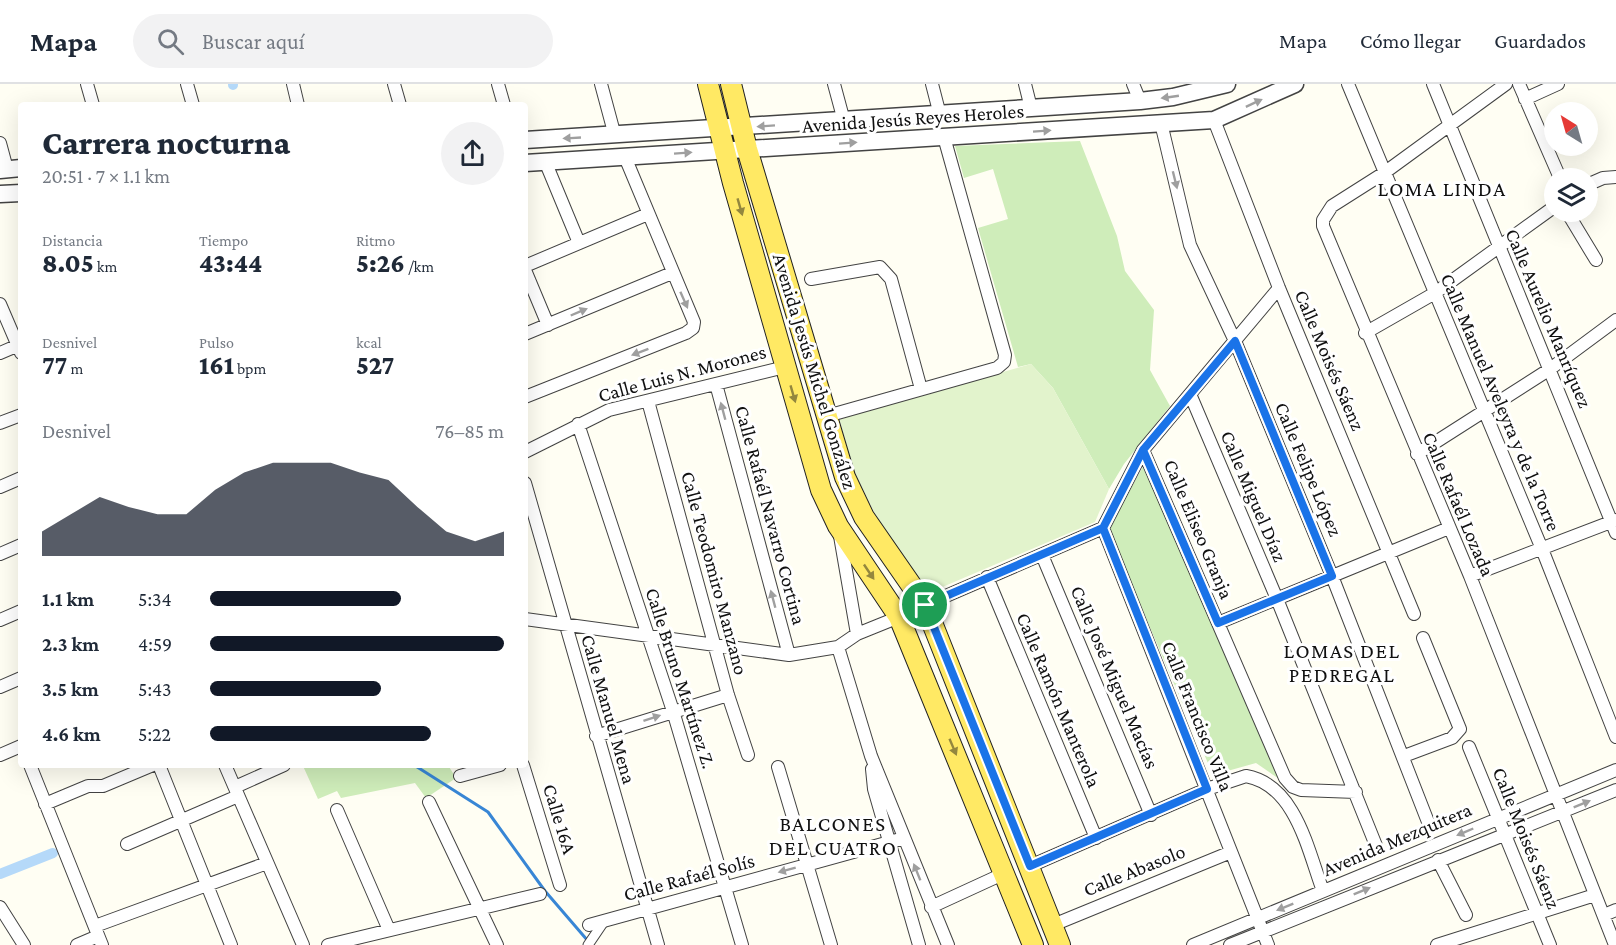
<!DOCTYPE html>
<html lang="es">
<meta charset="utf-8">
<style>
:root{--surface:#fff;--page:#f2f2f3;--text:#1f2937;--muted:#747a83;--line:#e0e1e3;--accent:#111827}
body{margin:0;font-family:"Crimson Pro",serif;background:var(--page);color:var(--text);height:100vh;display:flex;flex-direction:column;font-size:22px;white-space:nowrap}
*{box-sizing:border-box;margin:0}
p{font-size:20px;color:var(--muted)}
.icon{flex:none;width:33px;height:33px;fill:none;stroke:currentColor;stroke-width:2;stroke-linecap:round;stroke-linejoin:round}
.map{position:relative;flex:1;overflow:hidden}
.details{position:absolute;left:18px;top:18px;width:510px;height:666px;display:flex;flex-direction:column;background:var(--surface);border-radius:6px;box-shadow:0 6px 24px #0002}
.details>*{flex:none}
.needle{width:39px;rotate:323deg}
.fabs{position:absolute;left:1544px;top:18px;display:grid;gap:12px}
.fabs a{display:grid;place-items:center;width:54px;height:54px;border-radius:50%;background:var(--surface);box-shadow:0 6px 24px #0002;font-size:30px}
.pin{position:absolute;display:grid;place-items:center;width:51px;height:51px;color:#fff;margin:-26px;border:3px solid #fff;border-radius:50%;box-shadow:0 2px 6px #0007}
.round{display:grid;place-items:center;flex:none;width:63px;height:63px;border-radius:32px;background:var(--page)}
.head{display:flex;align-items:center;justify-content:space-between;height:102px;padding:0 24px}
h1{font-size:33px;font-weight:800;line-height:45px}
.metrics{display:grid;grid-template-columns:repeat(3,1fr);gap:9px;height:102px;padding:6px 24px}
.metrics div{display:grid;align-content:center}
.metrics b{font-size:26px;font-weight:800}
.metrics small{font-size:16px;font-weight:400}
.metrics p{font-size:16px}
.chart{height:168px;padding:12px 24px}
.chart p{display:flex;justify-content:space-between}
.chart svg{width:100%;height:108px;margin-top:6px;fill:var(--accent);opacity:.7}
ul{padding:0 24px;list-style:none;font-size:20px}
li{display:grid;grid-template-columns:96px 72px 1fr;align-items:center;height:45px}
li i{height:15px;border-radius:8px;background:var(--accent)}
header{display:flex;align-items:center;gap:36px;box-sizing:border-box;height:84px;padding:0 30px;background:var(--surface);border-bottom:2px solid var(--line)}
header strong{font-size:28px}
nav{display:flex;gap:33px;margin-inline-start:auto;font-size:21px}
.search{width:420px;height:54px;background:var(--page);display:flex;align-items:center;gap:15px;box-sizing:border-box;padding:0 21px;border-radius:33px;color:var(--muted);font-size:22px}
.map>svg:first-child{display:block}
.green{fill:#cfedba}
.pitch{fill:#e2f3cc}
.lines{fill:none;stroke-linecap:round;stroke-linejoin:round}
.stream{stroke:#3886d5;stroke-width:3}
.canal{stroke:#b5d9f9;stroke-width:10}
.pedestrian-casing{stroke:#434343;stroke-width:11}
.minor-casing{stroke:#434343;stroke-width:14}
.tertiary-casing{stroke:#434343;stroke-width:19}
.primary-casing{stroke:#212121;stroke-width:22}
.pedestrian{stroke:#fff;stroke-width:9}
.minor{stroke:#fff;stroke-width:12}
.tertiary{stroke:#fff;stroke-width:16}
.primary{stroke:#ffe964;stroke-width:20}
.oneway{fill:#9f9f9f}
.oneway2{fill:#93873e}
.route-casing{stroke:#fff;stroke-width:12}
.route{stroke:#1a73e8;stroke-width:8}
.labels{text-anchor:middle;stroke-width:6;stroke-linejoin:round;paint-order:stroke}
.street-label{font-size:20px;fill:#101010;stroke:#fff}
.neighbourhood-label{font-size:21px;letter-spacing:1.5px;fill:#101010;stroke:#fff}
</style>
<header>
<strong>Mapa</strong>
<div class="search"><svg class="icon" aria-label="search" viewBox="0 0 24 24"><circle cx="10" cy="10" r="6"/><path d="M15 15l6 6"/></svg>Buscar aquí</div>
<nav><a>Mapa</a><a>Cómo llegar</a><a>Guardados</a></nav>
</header>
<div class="map">
<svg width="1616" height="861" viewBox="0 0 1616 861">
<rect width="100%" height="100%" fill="#fffef3"/>
<path class="green" d="M1080,57L1117,152L1125,187L1154,226L1150,286L1170,322L1124,380L1109,405L1053,304L1031,280L1018,283L978,144L1008,135L993,85L964,94L955,62Z
M1145,379L1285,699L1256,679L1213,691L1108,445Z
M448,681L456,694L426,714L415,699L341,714L337,707L318,715L303,682Z"/>
<path class="pitch" d="M1031,280L1053,304L1109,405L1095,438L926,510L874,428L854,387L839,334Z"/>
<g class="lines">
<path class="stream" d="M414,681L488,728L545,807L588,857"/>
<path class="canal" d="M233,0V1
M0,790L53,769"/>
<g class="pedestrian-casing">
<path id="pedestrian" d="M588,861L605,836"/>
</g>
<g class="minor-casing">
<path id="minor" d="M87,0L93,21
M187,0L193,21
M293,0L298,21
M394,0L400,21
M498,0L504,21
M601,0L615,52
M834,0L844,37
M932,0L940,31
M1025,0L1031,24
M1133,0L1140,17
M1348,0L1542,465L1616,653
M1433,0L1616,449
M1506,0L1384,89L1332,122L1323,136V142L1470,492L1615,861
M1519,0L1560,94
M1525,15L1558,0
M1214,36L1279,204L1414,530
M1161,39L1190,161L1235,257L1332,492L1430,743
M0,59L7,85
M545,77L579,159
M1587,101L1603,94L1616,93
M1567,128L1596,176
M525,182L648,130
M525,186L548,241
M811,195L880,183L891,195L921,305
M0,220L21,269
M1365,249L1435,209L1554,123
M525,250L672,189
M0,269L21,260
M716,300L789,571
M1190,310L1277,515L1377,764
M525,313L686,249L693,244L694,238L625,73
M648,317L728,611L748,671
M827,332L997,284L1004,278L1005,271L944,53
M0,339L21,331
M578,340L673,627L742,861
M1143,366L1285,694L1293,703L1301,706L1356,708
M525,368L609,326L785,283
M1417,370L1550,285L1616,236
M525,399L658,861
M0,403L21,394
M1103,444L1268,861
M840,452L857,550
M0,470L21,461
M1042,471L1151,731
M1470,492L1616,436
M987,493L1096,754
M925,521L1103,444L1143,366L1279,204
M525,535L789,571L838,563L857,550L899,533
M0,536L21,527
M1218,539L1449,444
M838,563L871,672L948,861
M0,603L21,594
M596,652L728,611
M1469,663L1550,861
M0,671L21,662
M1404,672L1452,654L1460,645L1423,554
M30,681L102,861
M159,681L231,861
M225,681L303,861
M523,681L560,801
M778,683L831,861
M872,685L874,705L919,861
M460,692L500,681
M235,703L284,681
M429,718L497,861
M45,720L88,702H103L153,681
M337,726L389,846
M127,760L238,712
M1438,776L1466,831
M1030,782L1207,705L1246,692C1296,701 1308,767 1323,807
M0,823L24,861
M931,823L1005,789
M1604,831L1616,826
M589,841L904,754
M1053,841L1231,768
M95,842L267,779
M77,861L98,852
M328,861L540,810
M1193,861L1616,686
M1230,861L1616,706
M1437,861L1595,811"/>
</g>
<g class="tertiary-casing">
<path id="tertiary" d="M525,56L1140,17L1173,13L1227,0
M525,79L1214,36L1295,0
M0,86L21,84
M0,110L21,109"/>
</g>
<g class="primary-casing">
<path id="primary" d="M708,0L733,99L821,406L838,442L899,533L1033,861
M731,0L747,65L845,393L864,433L925,521L1060,861"/>
</g>
<use href="#pedestrian" class="pedestrian"/>
<use href="#minor" class="minor"/>
<use href="#tertiary" class="tertiary"/>
<use href="#primary" class="primary"/>
</g>
<defs><path id="oneway-solid" d="M-6-.8H1V-3.2L6.5 0L1 3.2V.8H-6Z" transform="scale(1.5)"/></defs>
<g class="oneway">
<use href="#oneway-solid" transform="translate(1170 13) rotate(172)"/>
<use href="#oneway-solid" transform="translate(1254 19) rotate(-25)"/>
<use href="#oneway-solid" transform="translate(766 42) rotate(176)"/>
<use href="#oneway-solid" transform="translate(1042 47) rotate(-4)"/>
<use href="#oneway-solid" transform="translate(572 54) rotate(177)"/>
<use href="#oneway-solid" transform="translate(848 59) rotate(-4)"/>
<use href="#oneway-solid" transform="translate(683 69) rotate(-4)"/>
<use href="#oneway-solid" transform="translate(1175 96) rotate(76)"/>
<use href="#oneway-solid" transform="translate(684 216) rotate(66)"/>
<use href="#oneway-solid" transform="translate(579 228) rotate(-23)"/>
<use href="#oneway-solid" transform="translate(640 268) rotate(159)"/>
<use href="#oneway-solid" transform="translate(723 327) rotate(-105)"/>
<use href="#oneway-solid" transform="translate(773 515) rotate(-105)"/>
<use href="#oneway-solid" transform="translate(652 634) rotate(-18)"/>
<use href="#oneway-solid" transform="translate(1582 720) rotate(-22)"/>
<use href="#oneway-solid" transform="translate(1465 748) rotate(157)"/>
<use href="#oneway-solid" transform="translate(787 786) rotate(165)"/>
<use href="#oneway-solid" transform="translate(917 788) rotate(-112)"/>
<use href="#oneway-solid" transform="translate(1362 807) rotate(-22)"/>
<use href="#oneway-solid" transform="translate(1285 823) rotate(158)"/>
</g>
<g class="oneway2">
<use href="#oneway-solid" transform="translate(740 123) rotate(74)"/>
<use href="#oneway-solid" transform="translate(793 310) rotate(74)"/>
<use href="#oneway-solid" transform="translate(869 488) rotate(56)"/>
<use href="#oneway-solid" transform="translate(953 663) rotate(67)"/>
</g>
<g class="lines">
<g class="route-casing">
<path id="route" d="M925,521L1030,782L1207,705L1103,444L1143,366L1218,539L1332,492L1235,257L1143,366L1103,444L925,521"/>
</g>
<use href="#route" class="route"/>
</g>
<g class="labels">
<g class="street-label">
<text transform="translate(913 34) rotate(-4)" y="7">Avenida Jesús Reyes Heroles</text>
<text transform="translate(1549 234) rotate(67)" y="7">Calle Aurelio Manríquez</text>
<text transform="translate(1330 276) rotate(67)" y="7">Calle Moisés Sáenz</text>
<text transform="translate(815 287) rotate(73)" y="7">Avenida Jesús Michel González</text>
<text transform="translate(682 289) rotate(-15)" y="7">Calle Luis N. Morones</text>
<text transform="translate(1501 318) rotate(67)" y="7">Calle Manuel Aveleyra y de la Torre</text>
<text transform="translate(1309 385) rotate(67)" y="7">Calle Felipe López</text>
<text transform="translate(1254 412) rotate(67)" y="7">Calle Miguel Díaz</text>
<text transform="translate(1459 420) rotate(67)" y="7">Calle Rafaél Lozada</text>
<text transform="translate(771 431) rotate(75)" y="7">Calle Rafaél Navarro Cortina</text>
<text transform="translate(1199 445) rotate(67)" y="7">Calle Eliseo Granja</text>
<text transform="translate(715 489) rotate(75)" y="7">Calle Teodomiro Manzano</text>
<text transform="translate(1115 593) rotate(67)" y="7">Calle José Miguel Macías</text>
<text transform="translate(681 594) rotate(72)" y="7">Calle Bruno Martínez Z.</text>
<text transform="translate(1059 616) rotate(67)" y="7">Calle Ramón Manterola</text>
<text transform="translate(609 625) rotate(74)" y="7">Calle Manuel Mena</text>
<text transform="translate(1198 632) rotate(68)" y="7">Calle Francisco Villa</text>
<text transform="translate(560 735) rotate(73)" y="7">Calle 16A</text>
<text transform="translate(1527 754) rotate(68)" y="7">Calle Moisés Sáenz</text>
<text transform="translate(1397 755) rotate(-23)" y="7">Avenida Mezquitera</text>
<text transform="translate(1134 786) rotate(-22)" y="7">Calle Abasolo</text>
<text transform="translate(689 793) rotate(-15)" y="7">Calle Rafaél Solís</text>
</g>
<g class="neighbourhood-label">
<text x="1442" y="112">LOMA LINDA</text>
<text x="1342" y="574">LOMAS DEL<tspan x="1342" dy="24">PEDREGAL</tspan></text>
<text x="833" y="747">BALCONES<tspan x="833" dy="24">DEL CUATRO</tspan></text>
</g>
</g>
</svg>
<div class="fabs">
<a><svg class="needle" viewBox="-14 -14 28 28"><path d="M0-13l5 13h-10z" fill="#e53935"/><path d="M0 13l5-13h-10z" fill="#747a83"/></svg></a>
<a><svg class="icon" aria-label="layers" viewBox="0 0 24 24"><path d="M12 4l9 5-9 5-9-5zM3 14l9 5 9-5"/></svg></a>
</div>
<div class="pin" style="left:925px;top:521px;background:#1e9e55"><svg class="icon" aria-label="arrive" viewBox="0 0 24 24"><path d="M6 21V4h12l-3 4 3 4H6"/></svg></div>
<section class="details">
<div class="head"><div><h1>Carrera nocturna</h1><p>20:51 · 7 × 1.1 km</p></div><a class="round"><svg class="icon" aria-label="share" viewBox="0 0 24 24"><path d="M12 15V3M7 8l5-5 5 5M5 13v7h14v-7"/></svg></a></div>
<div class="metrics">
<div><p>Distancia</p><b>8.05<small> km</small></b></div>
<div><p>Tiempo</p><b>43:44</b></div>
<div><p>Ritmo</p><b>5:26<small> /km</small></b></div>
</div>
<div class="metrics">
<div><p>Desnivel</p><b>77<small> m</small></b></div>
<div><p>Pulso</p><b>161<small> bpm</small></b></div>
<div><p>kcal</p><b>527</b></div>
</div>
<div class="chart"><p><span>Desnivel</span>76–85 m</p>
<svg viewBox="0 0 160 44" preserveAspectRatio="none"><path d="M0 44V34L10 27L20 20L30 24L40 27L50 27L60 17L70 10L80 6L90 6L100 6L110 10L120 13L130 24L140 34L150 38L160 34V44z"/></svg>
</div>
<ul>
<li><b>1.1 km</b>5:34<i style="width:65%"></i></li>
<li><b>2.3 km</b>4:59<i style="width:100%"></i></li>
<li><b>3.5 km</b>5:43<i style="width:58%"></i></li>
<li><b>4.6 km</b>5:22<i style="width:75%"></i></li>
</ul>
</section>
</div>
